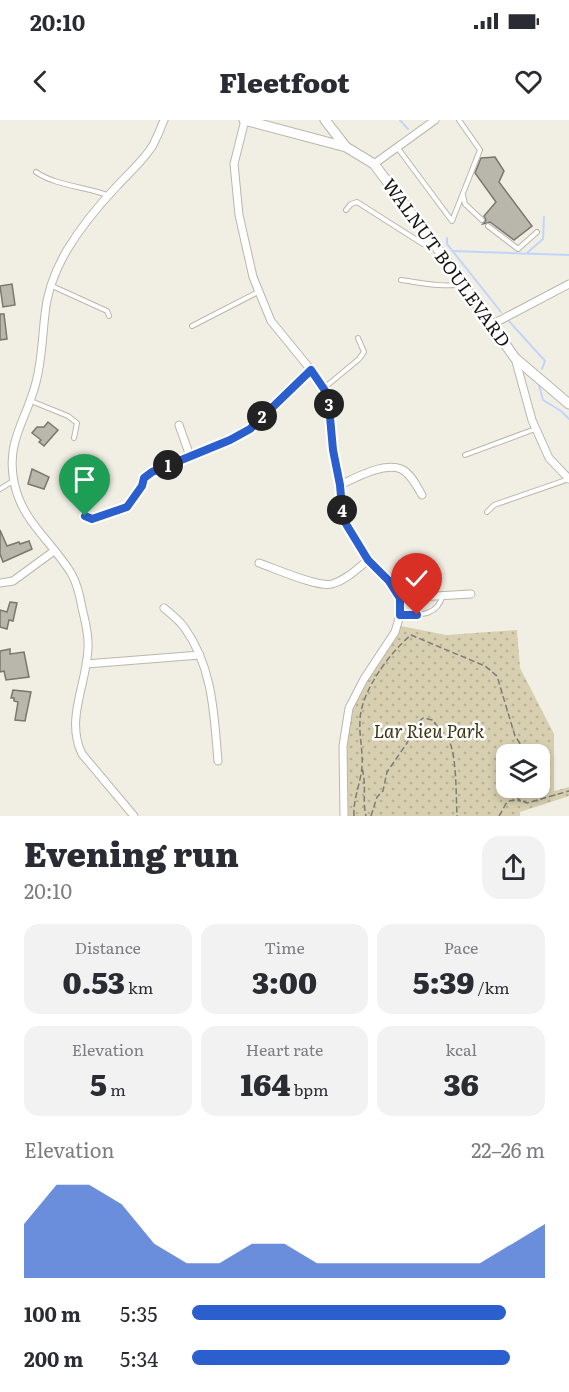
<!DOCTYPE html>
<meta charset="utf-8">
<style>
:root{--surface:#fff;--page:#f2f2f3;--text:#2b2b33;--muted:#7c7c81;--accent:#2c5fce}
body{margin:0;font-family:Literata,serif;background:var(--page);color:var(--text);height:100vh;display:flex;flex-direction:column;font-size:22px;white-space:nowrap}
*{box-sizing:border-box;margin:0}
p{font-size:20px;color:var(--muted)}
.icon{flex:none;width:33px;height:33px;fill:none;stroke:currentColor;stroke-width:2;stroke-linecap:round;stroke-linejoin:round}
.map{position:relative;height:696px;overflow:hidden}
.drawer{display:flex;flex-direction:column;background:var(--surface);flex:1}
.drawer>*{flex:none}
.tools{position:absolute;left:496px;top:624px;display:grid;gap:12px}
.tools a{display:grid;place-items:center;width:54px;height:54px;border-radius:12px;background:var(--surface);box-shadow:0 3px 9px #0003;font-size:30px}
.pin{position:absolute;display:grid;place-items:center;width:51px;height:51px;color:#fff;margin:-62px -26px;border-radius:50% 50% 50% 0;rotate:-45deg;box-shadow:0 0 6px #0007}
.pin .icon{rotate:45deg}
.km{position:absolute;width:30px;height:30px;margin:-15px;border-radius:50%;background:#222;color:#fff;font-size:16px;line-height:30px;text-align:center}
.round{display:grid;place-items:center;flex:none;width:63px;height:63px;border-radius:18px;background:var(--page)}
.headline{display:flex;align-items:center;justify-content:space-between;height:102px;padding:0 24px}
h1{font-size:33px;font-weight:800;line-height:45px}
.stats{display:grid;grid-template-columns:repeat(3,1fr);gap:9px;height:102px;padding:6px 24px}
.stats div{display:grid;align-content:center;border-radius:15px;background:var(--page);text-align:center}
.stats b{font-size:30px;font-weight:800}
.stats small{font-size:16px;font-weight:400}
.stats p{font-size:16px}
.chart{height:168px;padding:12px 24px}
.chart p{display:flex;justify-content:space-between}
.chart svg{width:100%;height:108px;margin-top:6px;fill:var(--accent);opacity:.7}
ul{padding:0 24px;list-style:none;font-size:20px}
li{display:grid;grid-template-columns:96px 72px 1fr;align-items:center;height:45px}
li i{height:15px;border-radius:8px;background:var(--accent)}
.status{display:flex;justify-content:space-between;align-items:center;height:42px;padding:0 30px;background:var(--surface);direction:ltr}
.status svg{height:16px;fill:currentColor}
header{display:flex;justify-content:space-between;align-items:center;height:78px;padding:0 24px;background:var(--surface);font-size:27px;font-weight:800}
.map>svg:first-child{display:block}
.park{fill:url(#park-dots);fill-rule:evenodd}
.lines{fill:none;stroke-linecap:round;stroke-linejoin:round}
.stream{stroke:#c1d5fb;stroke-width:2}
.building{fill:#b9b6ac;stroke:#7a776e;stroke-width:1.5}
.service-casing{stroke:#bab7ac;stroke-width:6}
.minor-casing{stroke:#bab7ac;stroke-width:9}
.tertiary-casing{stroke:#bab7ac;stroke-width:11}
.path{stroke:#7e7c75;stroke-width:1.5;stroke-dasharray:6 3;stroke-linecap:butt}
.service{stroke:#fff;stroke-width:4}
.minor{stroke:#fff;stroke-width:7}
.tertiary{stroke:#fff;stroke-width:9}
.route-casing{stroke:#fff;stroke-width:12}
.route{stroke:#2c5fce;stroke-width:8}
.labels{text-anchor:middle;stroke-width:5;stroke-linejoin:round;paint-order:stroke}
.street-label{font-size:18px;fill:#151411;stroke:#fff}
.park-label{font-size:18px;font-style:italic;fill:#3c3311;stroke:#fff}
</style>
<div class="status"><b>20:10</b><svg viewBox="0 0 49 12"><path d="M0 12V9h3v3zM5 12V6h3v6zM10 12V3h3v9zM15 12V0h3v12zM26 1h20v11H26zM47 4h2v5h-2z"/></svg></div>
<header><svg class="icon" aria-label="back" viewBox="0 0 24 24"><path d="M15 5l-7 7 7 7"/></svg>Fleetfoot<svg class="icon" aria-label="heart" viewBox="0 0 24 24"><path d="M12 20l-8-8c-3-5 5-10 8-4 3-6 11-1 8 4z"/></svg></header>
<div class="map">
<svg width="569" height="696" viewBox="0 0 569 696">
<defs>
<pattern id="park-dots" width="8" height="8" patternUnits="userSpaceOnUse" patternTransform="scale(1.5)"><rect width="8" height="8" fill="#d7cfb0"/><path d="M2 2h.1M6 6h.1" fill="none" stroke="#b8b196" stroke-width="1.8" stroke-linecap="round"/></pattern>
</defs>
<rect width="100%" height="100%" fill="#f1eee4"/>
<path class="park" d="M396,505L446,515L517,510L520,548L554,614V671L569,667V676L520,692V696H344L343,626L349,588ZM507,634H540V668H507Z"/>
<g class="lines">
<path class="stream" d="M400,0L408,9
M447,118V124L501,192
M452,131L569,135
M528,132L543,119L544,97
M507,199L545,241L542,249
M539,265L543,280L561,291L569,299"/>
</g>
<path class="building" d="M495,37L504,51L499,62L532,106L514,120L490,102L483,104L486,100L484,96L496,82L475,53L481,38Z
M12,164L15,185L3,187L0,166Z
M0,194H4L7,219L0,220Z
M48,302L58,310L44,326L39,322L41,320L32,313L37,307H44Z
M32,349L49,357L44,369L28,364Z
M0,410L7,426L19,422L20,424L29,421L32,429L3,442L0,434Z
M10,482L17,483L13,501L9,500L7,509L0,507V490L7,492Z
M10,529V534L24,532L29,557L6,560L4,551L0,552V531Z
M13,570L31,572L25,601L15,600L18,582L14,581V578H11Z"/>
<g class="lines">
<g class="service-casing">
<path id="service" d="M397,27L452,101L480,30L459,0
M36,52C54,65 86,67 107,75
M463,75L465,84L482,100
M346,90L351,84L357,82L423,124L432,121
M488,106L518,129L537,112
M401,160C417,162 448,169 462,163
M52,166L107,191L109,196
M192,206L258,172
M324,268L359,239L364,232L358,218
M31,281L68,296L77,303L74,318
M465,335L535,309
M0,369L13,361
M83,389L85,396L92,399L127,387L142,366
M487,392L494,385L569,359
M400,495C419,495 437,497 443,475"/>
</g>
<g class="minor-casing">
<path id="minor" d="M245,0L234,44L239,95L253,157L271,201L311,250L328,275L333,330L340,365L343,399L368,440L389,461L400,478V495L395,512L364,559L349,588L343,626L344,696
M374,44L435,0
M493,204L569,164
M515,238L532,300L549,338L569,359
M179,305L190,336
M340,365C355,358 384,342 401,349C411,353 417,367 422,375
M142,366L144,358L152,352L230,320L250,309L311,250
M259,443C274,448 318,468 332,464C346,460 357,449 368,440
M0,463L13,461L54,431
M400,478L471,474
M164,488C171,494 179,500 184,507C213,547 214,594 218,641
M86,544L200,535
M134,696L82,634C65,599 87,564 88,528C89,514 85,501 82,488C80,476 77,463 71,453C51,420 22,402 14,362C6,322 25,302 35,266C42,242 42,219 45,194C47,172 56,149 67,130C81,107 99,85 117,66C129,53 144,40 153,25C157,17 161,8 164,0"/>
</g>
<g class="tertiary-casing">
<path id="tertiary" d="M244,0L346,27
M325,0L346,27L374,44L446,140L515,238L569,284"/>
</g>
<path class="path" d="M362,649C367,664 362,681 366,696
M517,668L515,670L518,679L527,683L569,671
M354,696C353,678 361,663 362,646C363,631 359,616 360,600C361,572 389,533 411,515L485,546L497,556L515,616L527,634
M371,696L377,677L383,671L387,652L407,623L416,604L423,598L433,600C437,608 444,612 448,619C457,632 456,679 457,696
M499,696L507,682L513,680L521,681"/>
<use href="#service" class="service"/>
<use href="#minor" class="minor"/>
<use href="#tertiary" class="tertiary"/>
</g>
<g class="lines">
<g class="route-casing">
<path id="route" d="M85,396L92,399L127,387L142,366L144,358L152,352L230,320L250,309L311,250L328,275L333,330L340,365L343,399L368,440L389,461L400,478V495H417"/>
</g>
<use href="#route" class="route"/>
</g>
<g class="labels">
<g class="street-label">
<text transform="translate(446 143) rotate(54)" y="6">WALNUT BOULEVARD</text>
</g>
<g class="park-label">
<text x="429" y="618">Lar Rieu Park</text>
</g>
</g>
</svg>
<div class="tools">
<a><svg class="icon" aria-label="layers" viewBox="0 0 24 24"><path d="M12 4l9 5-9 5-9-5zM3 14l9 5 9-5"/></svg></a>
</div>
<div class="pin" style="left:85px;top:396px;background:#1e9e55"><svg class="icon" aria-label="arrive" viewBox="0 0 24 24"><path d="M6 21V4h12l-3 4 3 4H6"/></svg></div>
<div class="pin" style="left:417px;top:495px;background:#d93025"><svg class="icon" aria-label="check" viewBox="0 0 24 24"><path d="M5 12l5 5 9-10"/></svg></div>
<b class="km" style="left:168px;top:345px">1</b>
<b class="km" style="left:262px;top:296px">2</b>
<b class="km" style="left:329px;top:284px">3</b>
<b class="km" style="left:342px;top:390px">4</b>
</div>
<section class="drawer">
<div class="headline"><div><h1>Evening run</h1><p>20:10</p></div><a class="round"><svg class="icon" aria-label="share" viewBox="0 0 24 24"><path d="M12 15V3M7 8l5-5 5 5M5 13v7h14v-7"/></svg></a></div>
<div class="stats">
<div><p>Distance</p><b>0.53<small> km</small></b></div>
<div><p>Time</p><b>3:00</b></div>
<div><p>Pace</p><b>5:39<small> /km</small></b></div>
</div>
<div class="stats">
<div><p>Elevation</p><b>5<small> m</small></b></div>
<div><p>Heart rate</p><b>164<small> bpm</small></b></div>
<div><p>kcal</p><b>36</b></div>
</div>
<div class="chart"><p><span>Elevation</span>22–26 m</p>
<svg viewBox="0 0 160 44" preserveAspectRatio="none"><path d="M0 44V22L10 6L20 6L30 14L40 30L50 38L60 38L70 30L80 30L90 38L100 38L110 38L120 38L130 38L140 38L150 30L160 22V44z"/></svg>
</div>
<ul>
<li><b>100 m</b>5:35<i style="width:89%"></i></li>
<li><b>200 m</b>5:34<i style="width:90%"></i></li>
</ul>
</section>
